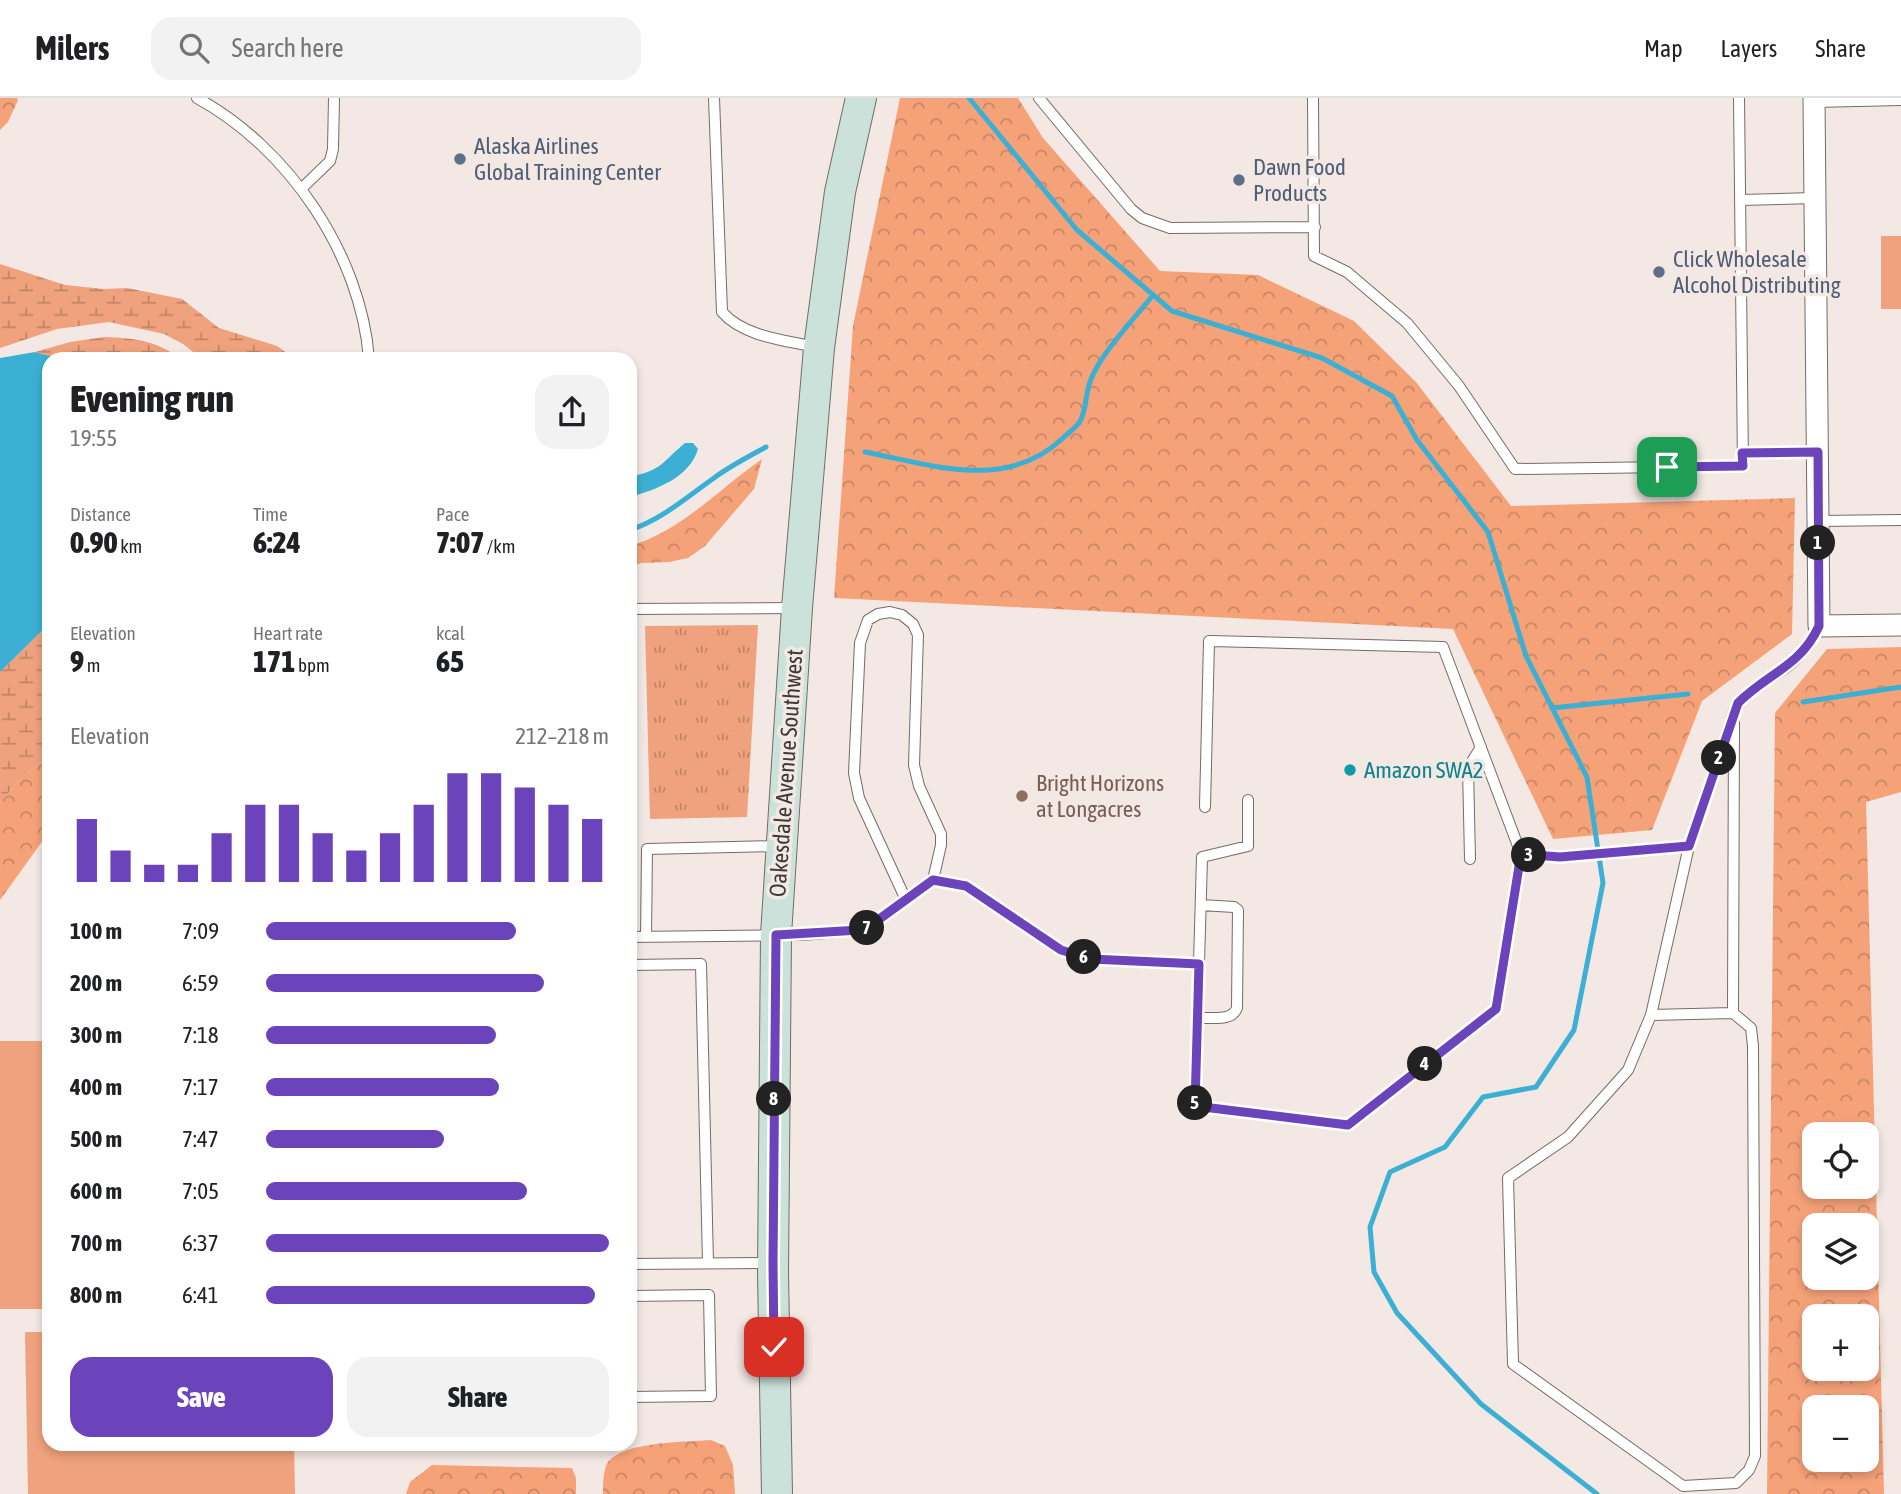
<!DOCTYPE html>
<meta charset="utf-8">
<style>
:root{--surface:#fff;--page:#f2f2f2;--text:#202124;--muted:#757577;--line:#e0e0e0;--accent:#6b43bb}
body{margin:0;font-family:"Asap Condensed",sans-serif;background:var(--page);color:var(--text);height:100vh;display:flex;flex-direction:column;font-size:26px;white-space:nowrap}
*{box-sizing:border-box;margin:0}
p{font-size:23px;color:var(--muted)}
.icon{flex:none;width:38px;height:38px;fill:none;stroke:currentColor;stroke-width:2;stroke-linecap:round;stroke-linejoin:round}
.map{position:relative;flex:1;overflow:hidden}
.panel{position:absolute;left:42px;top:254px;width:595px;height:1099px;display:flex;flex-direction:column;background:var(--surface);border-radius:21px;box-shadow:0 4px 10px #0003}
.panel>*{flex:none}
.tools{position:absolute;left:1802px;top:1024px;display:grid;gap:14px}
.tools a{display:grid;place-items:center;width:77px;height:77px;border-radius:14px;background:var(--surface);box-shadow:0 4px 10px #0003;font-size:35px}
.pin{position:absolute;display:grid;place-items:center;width:60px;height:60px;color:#fff;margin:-30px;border-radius:14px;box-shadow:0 4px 10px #0006}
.km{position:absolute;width:35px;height:35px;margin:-18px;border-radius:50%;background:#222;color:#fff;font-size:19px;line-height:35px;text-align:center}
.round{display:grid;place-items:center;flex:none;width:74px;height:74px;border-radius:21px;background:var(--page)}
.headline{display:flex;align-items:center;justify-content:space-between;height:119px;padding:0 28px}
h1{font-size:38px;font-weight:800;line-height:52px}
.stats{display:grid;grid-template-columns:repeat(3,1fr);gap:10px;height:119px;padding:7px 28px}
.stats div{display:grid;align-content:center}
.stats b{font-size:30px;font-weight:800}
.stats small{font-size:19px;font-weight:400}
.stats p{font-size:19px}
.chart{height:196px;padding:14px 28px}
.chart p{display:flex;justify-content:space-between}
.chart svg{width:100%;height:126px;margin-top:7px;stroke:var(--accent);stroke-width:6}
.button{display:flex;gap:14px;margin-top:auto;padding:14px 28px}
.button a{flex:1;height:80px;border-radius:21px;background:var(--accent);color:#fff;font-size:28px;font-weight:800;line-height:80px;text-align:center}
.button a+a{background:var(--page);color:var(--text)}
ul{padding:0 28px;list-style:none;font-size:23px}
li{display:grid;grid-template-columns:112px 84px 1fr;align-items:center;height:52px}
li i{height:18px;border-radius:9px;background:var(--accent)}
header{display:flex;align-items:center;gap:42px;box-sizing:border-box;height:98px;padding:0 35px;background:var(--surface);border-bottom:2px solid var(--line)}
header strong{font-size:33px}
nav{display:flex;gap:38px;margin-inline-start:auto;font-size:24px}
.search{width:490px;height:63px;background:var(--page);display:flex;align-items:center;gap:18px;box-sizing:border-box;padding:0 24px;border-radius:21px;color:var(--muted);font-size:26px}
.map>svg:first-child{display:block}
.grass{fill:url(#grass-tufts)}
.forest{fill:url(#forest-crowns);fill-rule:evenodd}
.wetland{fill:url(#wetland-marsh)}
.pitch{fill:#efa27d}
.water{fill:#3bb0d4}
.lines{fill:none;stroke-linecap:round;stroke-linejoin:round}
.stream{stroke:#3bb0d4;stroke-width:5}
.lane-casing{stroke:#756c67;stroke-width:12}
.street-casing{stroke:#756c67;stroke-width:23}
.secondary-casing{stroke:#756c67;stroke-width:32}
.lane{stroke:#fff;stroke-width:10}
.street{stroke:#fff;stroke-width:21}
.secondary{stroke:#cae2da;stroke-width:30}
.route-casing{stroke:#fff;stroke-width:14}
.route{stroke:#6b43bb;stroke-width:9}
.service-dot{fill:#5c6f8a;stroke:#f3e8e3;stroke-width:2.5}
.culture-dot{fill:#0f9aa8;stroke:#f3e8e3;stroke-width:2.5}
.education-dot{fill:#8d6e63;stroke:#f3e8e3;stroke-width:2.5}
.labels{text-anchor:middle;stroke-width:7;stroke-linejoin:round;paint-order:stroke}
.service-label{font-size:23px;fill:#4e5e75;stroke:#f3e8e3;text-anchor:start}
.culture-label{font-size:23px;fill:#0d838f;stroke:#f3e8e3;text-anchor:start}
.street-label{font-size:23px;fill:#3e3a38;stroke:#f3e8e3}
.education-label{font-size:23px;fill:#785e54;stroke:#f3e8e3;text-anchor:start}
</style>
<header>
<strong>Milers</strong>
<div class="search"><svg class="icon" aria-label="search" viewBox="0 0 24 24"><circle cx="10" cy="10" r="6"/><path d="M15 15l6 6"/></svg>Search here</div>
<nav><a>Map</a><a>Layers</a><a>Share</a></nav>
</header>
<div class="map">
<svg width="1901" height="1396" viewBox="0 0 1901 1396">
<defs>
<pattern id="grass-tufts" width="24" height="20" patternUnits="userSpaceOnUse" patternTransform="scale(1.75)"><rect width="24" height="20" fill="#efa27d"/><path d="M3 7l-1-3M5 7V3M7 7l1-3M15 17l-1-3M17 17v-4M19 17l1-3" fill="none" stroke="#c38567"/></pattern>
<pattern id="forest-crowns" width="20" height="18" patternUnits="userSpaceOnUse" patternTransform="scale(1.75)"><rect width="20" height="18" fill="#f6a279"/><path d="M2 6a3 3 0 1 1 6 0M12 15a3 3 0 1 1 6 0" fill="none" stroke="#c98564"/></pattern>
<pattern id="wetland-marsh" width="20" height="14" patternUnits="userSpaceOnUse" patternTransform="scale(1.75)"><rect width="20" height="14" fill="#efa27d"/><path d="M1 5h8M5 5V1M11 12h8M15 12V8" fill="none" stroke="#c38567"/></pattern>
</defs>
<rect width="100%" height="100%" fill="#f3e8e3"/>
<path class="grass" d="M758,527L747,719L650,721L645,528Z"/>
<path class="forest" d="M0,0H17L18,2L8,24L0,32Z
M900,0H1018L1043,40L1160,173L1258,177L1354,223L1416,284L1511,408L1795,400L1792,536L1702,603L1652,732L1553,741L1453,531L834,500L853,228Z
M762,361L754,391L705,448L688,460L669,464L641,465L630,469V448C681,433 719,391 762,361Z
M1901,549V694L1866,704L1884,1396H1767L1775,615L1827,551ZM1867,1036V1088H1815V1036ZM1815,1127H1867V1180H1815ZM1867,1218V1270H1815V1218ZM1867,1309V1362H1815V1309Z
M49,657V734L0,802V705L19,682Z
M711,1342L725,1348L733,1367L735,1396H603C603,1387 603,1377 606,1368C616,1343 688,1344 711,1342Z
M432,1367L572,1370L576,1380V1396H406L410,1384Z"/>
<path class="wetland" d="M0,166L65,187L104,191L127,190L182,201L219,230L277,248L295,261H202L183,246L164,236L109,224L57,231L0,250Z
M104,239C134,240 156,242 181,261H60L35,254L70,244Z
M49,526V657L19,682L0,705V574Z"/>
<path class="pitch" d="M1881,138H1901V211H1881Z
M0,943H49V1211H0Z
M25,1234H49V1346H294L295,1396H28Z"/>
<path class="water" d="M35,254L60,261H49V526L0,574V260Z
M685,345H693L698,351C690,379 656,392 630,399V378C661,374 664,362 685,345Z"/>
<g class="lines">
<path class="stream" d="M969,0L1077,132L1172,213L1322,260L1392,298L1417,342L1488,434L1526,558L1587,679L1603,785L1574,932L1536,989L1483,999L1445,1049L1390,1074L1370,1129L1374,1174L1397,1215L1481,1306L1597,1396
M865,354C933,367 1006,394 1063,340C1068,335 1075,330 1079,325C1087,313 1085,297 1090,284C1099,257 1135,220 1153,197
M630,432C661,422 687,399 714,380C730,368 748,359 766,349
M1803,604L1901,589
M1552,610L1688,596"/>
<g class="lane-casing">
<path id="lane" d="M197,0C289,50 361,157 369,261
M714,0L722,214C744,239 785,242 815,249
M1039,0L1131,111L1142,120L1170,130L1315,129
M1313,0L1314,158L1347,174L1407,225L1459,288L1515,371L1743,368L1739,0
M1814,4L1901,2
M301,91L330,63L333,51L334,0
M1740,102L1815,100
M1742,355L1818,354
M1818,423L1901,422
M630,511L795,510
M1205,709L1209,543L1443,549L1521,756L1496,911L1348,1027L1195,1008L1202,759L1248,748V702
M1521,756L1560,759L1689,748
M1470,761L1468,670L1481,649
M933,782L966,788L1061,852L1091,861L1199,866
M630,839L803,837L860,832L867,830L933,782L941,747V736L919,688L914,667L918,537L913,526L902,517L890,514L878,516L868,522L860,545L854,675L859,700L906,802
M646,839L647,751L780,748
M630,867L701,866L708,1165
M1733,915L1751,930L1753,948L1755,1358L1749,1372L1736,1385L1683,1388L1513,1266L1508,1080L1568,1039L1628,972L1651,917L1689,748L1734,614C1744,592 1766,584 1784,571C1800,560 1811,545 1819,528
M1651,917L1733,915L1734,625
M1198,920C1211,919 1232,924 1237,910L1238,812L1234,809L1201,807
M630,1166L771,1165
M630,1198L709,1197L711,1298L630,1299"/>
</g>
<g class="street-casing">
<path id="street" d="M1814,0L1819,528L1901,527"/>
</g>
<g class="secondary-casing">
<path id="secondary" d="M777,1396L773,1175L776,837L797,510L819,250L840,94L861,0"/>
</g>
<use href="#lane" class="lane"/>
<use href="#street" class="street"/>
<use href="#secondary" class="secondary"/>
</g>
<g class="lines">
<g class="route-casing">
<path id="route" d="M774,1249L773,1165L776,837L860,832L867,830L933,782L966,788L1061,852L1091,861L1199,866L1195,1008L1348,1027L1496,911L1521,756L1560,759L1689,748L1738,605C1768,575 1800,569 1819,528L1818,354L1742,355L1743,368L1667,369"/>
</g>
<use href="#route" class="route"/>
</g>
<g class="service-dot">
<circle cx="460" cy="61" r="7"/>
<circle cx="1239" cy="82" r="7"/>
<circle cx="1659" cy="174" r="7"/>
</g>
<circle class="culture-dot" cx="1350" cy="672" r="7"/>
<circle class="education-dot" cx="1022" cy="698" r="7"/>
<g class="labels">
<g class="service-label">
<text x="474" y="56">Alaska Airlines<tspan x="474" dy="26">Global Training Center</tspan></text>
<text x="1253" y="77">Dawn Food<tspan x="1253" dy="26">Products</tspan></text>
<text x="1673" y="169">Click Wholesale<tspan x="1673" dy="26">Alcohol Distributing</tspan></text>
</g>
<g class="culture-label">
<text x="1364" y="680">Amazon SWA2</text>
</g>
<g class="street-label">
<text transform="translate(786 675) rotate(-86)" y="8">Oakesdale Avenue Southwest</text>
</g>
<g class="education-label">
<text x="1036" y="693">Bright Horizons<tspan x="1036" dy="26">at Longacres</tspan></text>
</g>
</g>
</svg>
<div class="tools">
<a><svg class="icon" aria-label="locate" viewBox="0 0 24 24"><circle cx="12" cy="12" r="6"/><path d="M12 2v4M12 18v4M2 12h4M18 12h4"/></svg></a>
<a><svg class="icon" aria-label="layers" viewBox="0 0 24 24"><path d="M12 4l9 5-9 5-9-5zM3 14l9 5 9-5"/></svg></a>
<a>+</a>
<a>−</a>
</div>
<div class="pin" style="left:1667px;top:369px;background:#1e9e55"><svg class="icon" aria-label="arrive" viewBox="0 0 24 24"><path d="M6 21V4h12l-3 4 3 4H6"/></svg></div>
<div class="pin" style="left:774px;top:1249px;background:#d93025"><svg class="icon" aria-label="check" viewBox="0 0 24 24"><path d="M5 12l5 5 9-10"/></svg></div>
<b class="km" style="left:1818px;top:445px">1</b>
<b class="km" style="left:1719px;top:660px">2</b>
<b class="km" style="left:1529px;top:757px">3</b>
<b class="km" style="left:1425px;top:966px">4</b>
<b class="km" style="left:1195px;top:1005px">5</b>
<b class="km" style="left:1084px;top:859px">6</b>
<b class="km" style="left:867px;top:830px">7</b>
<b class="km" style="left:774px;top:1001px">8</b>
<section class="panel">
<div class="headline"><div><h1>Evening run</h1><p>19:55</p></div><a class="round"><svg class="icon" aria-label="share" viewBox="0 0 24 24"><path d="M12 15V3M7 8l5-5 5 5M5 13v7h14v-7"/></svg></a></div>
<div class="stats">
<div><p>Distance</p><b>0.90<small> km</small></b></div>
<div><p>Time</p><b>6:24</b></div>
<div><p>Pace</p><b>7:07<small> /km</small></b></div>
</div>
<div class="stats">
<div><p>Elevation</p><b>9<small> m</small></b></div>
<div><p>Heart rate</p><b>171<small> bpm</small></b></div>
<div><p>kcal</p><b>65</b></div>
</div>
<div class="chart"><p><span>Elevation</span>212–218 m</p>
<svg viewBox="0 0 160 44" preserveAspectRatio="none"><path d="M5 44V22M15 44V33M25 44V38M35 44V38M45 44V27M55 44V17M65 44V17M75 44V27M85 44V33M95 44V27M105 44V17M115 44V6M125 44V6M135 44V11M145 44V17M155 44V22"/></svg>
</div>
<ul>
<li><b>100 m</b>7:09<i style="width:73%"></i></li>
<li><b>200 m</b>6:59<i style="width:81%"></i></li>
<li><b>300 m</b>7:18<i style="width:67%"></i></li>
<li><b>400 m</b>7:17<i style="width:68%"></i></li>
<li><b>500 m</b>7:47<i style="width:52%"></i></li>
<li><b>600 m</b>7:05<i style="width:76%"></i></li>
<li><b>700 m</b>6:37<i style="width:100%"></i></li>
<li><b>800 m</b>6:41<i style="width:96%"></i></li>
</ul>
<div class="button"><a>Save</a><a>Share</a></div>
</section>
</div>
